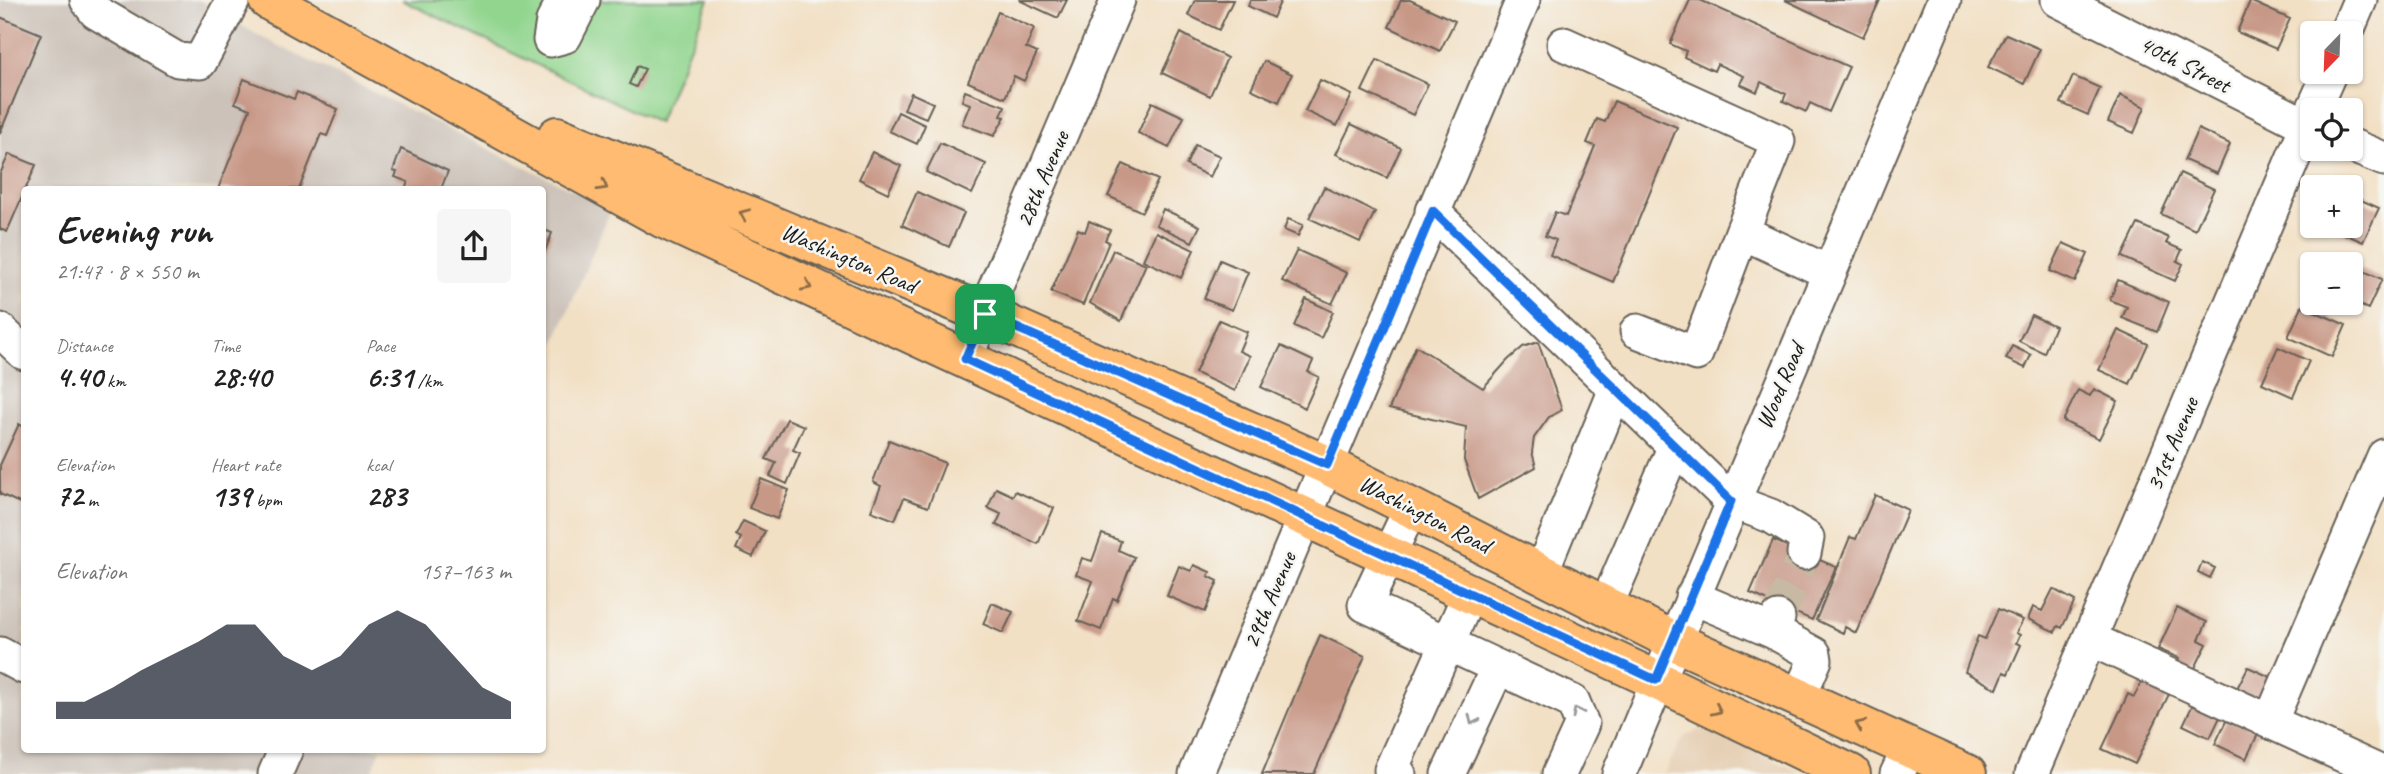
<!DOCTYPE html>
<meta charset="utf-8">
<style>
:root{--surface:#fff;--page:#f6f6f6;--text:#222;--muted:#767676;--accent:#111827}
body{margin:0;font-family:Caveat,sans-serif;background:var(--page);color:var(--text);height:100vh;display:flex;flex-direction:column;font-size:26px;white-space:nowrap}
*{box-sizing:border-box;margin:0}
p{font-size:23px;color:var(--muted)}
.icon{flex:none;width:38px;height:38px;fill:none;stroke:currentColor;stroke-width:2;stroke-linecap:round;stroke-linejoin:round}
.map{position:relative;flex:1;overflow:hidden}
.panel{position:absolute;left:21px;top:186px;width:525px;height:567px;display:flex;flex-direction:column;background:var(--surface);border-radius:7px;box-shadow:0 2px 5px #0004}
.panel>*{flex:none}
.needle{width:46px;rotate:203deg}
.buttons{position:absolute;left:2300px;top:21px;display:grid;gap:14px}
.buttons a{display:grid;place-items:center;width:63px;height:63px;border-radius:7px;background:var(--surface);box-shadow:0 2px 5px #0004;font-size:35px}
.pin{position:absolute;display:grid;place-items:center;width:60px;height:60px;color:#fff;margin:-30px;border-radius:14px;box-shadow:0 4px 10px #0006}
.round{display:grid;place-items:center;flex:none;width:74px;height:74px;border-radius:7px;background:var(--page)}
.summary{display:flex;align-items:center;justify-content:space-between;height:119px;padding:0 35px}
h1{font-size:38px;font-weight:700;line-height:52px}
.metrics{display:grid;grid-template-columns:repeat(3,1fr);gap:10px;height:119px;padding:7px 35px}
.metrics div{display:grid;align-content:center}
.metrics b{font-size:30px;font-weight:700}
.metrics small{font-size:19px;font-weight:400}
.metrics p{font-size:19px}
.chart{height:196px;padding:14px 35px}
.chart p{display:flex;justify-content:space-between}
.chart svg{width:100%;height:126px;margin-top:7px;fill:var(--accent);opacity:.7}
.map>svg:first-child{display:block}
.built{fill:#e6d0b5}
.industrial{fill:#ccc2b9}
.green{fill:#91d58e;stroke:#567855;stroke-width:2}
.building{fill:#c89887}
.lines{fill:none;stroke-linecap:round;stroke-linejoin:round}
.minor-tunnel{stroke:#c7b9a3;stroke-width:33;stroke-dasharray:33 17;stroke-linecap:butt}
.minor-casing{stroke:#676157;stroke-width:37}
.major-casing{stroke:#676157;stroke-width:42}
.minor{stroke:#fff;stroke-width:33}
.major{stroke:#febb71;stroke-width:38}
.oneway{stroke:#8d6c46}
.oneway2{stroke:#999}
.route-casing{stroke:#fff;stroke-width:14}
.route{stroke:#1a73e8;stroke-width:9}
.labels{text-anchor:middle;stroke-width:5;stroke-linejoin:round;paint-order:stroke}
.street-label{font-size:24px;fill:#1c1c1c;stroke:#f6f6f2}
</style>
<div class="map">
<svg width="2384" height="774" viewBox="0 0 2384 774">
<rect width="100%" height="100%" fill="#f6f6f2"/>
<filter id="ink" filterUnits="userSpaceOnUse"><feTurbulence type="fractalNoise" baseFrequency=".0143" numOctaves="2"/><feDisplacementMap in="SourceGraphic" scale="14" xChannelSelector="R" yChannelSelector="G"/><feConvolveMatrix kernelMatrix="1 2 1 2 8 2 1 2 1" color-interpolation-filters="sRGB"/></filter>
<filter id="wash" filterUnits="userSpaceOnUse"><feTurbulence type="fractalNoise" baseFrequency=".00686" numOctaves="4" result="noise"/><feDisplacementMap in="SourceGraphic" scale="28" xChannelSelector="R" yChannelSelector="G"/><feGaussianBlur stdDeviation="1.57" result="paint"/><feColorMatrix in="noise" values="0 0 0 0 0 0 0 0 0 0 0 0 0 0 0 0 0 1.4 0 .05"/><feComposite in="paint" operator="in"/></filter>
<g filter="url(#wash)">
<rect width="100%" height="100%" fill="#f2e0c5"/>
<path class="built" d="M1698,730L1713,731L1802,774H1665L1678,745L1685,736Z"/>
<path class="industrial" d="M0,0H199L259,36L611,209L543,370L542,189H24V749H381L371,774H0Z"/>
<path class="green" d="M402,0H709L658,123Z"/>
<g id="blocks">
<path class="building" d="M1019,0H1067L1058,18Z
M1195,0H1233L1219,30L1188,15Z
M1250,0H1281L1273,18L1248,6Z
M1401,0H1410L1455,21L1440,51L1389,27Z
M1690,0H1700L1849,67L1829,112L1810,103L1806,112L1783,101L1786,94L1761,82L1757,92L1740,84L1744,76L1717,64L1714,71L1684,57L1686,51L1670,44Z
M1785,0H1880L1863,37Z
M2250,1L2290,19L2276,49L2237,32Z
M998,12L1034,28L1026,48L1037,53L1024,81L1014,76L1005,98L968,82Z
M0,17L41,34L0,133Z
M1181,33L1227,58L1210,96L1162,73Z
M2006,34L2040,49L2024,84L1988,67Z
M1377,60L1428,84L1413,115L1362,91Z
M1264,61L1292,74L1279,102L1251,89Z
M637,66L645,69L636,87L629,84Z
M2073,76L2100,88L2088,115L2061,103Z
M244,79L294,99L297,92L338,109L327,136L321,134L299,189H218L250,109L235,103Z
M1320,80L1352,95L1337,126L1305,111Z
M965,91L1005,106L1001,116L1005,117L994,136L962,124L970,104L962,101Z
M911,93L933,103L926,118L904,109Z
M2120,95L2145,107L2134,133L2108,122Z
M1614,101L1677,127L1613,282L1550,255L1556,240L1545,236L1555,212L1566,216L1595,146L1587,143L1597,119L1605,122Z
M1152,102L1184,117L1169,148L1138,133Z
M898,112L925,125L917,144L889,131Z
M1351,124L1401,148L1387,178L1336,154Z
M2198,129L2230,144L2217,174L2184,160Z
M940,143L986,164L972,194L926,172Z
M1195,145L1220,156L1210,177L1186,165Z
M401,149L448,171L441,189H405L408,182L395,177L397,172L393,171Z
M872,152L901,166L888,193L859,179Z
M9,154L36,165L7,232L0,229V174Z
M1123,164L1158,180L1142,212L1108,196Z
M2180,173L2214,189L2195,230L2161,214Z
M1324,187L1375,212L1360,242L1309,218Z
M917,192L964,213L949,247L902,225Z
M2350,195L2379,208L2363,242L2333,229L2335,226H2350Z
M1163,209L1200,226L1192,242L1156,225Z
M1288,219L1303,225L1298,236L1284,230Z
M1089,221L1110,230L1105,240L1109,242L1083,305L1051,292L1078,229L1085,232Z
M2138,224L2169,238L2166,243L2182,250L2177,261L2183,264L2175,281L2122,257Z
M542,229L552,233L543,256H542Z
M1156,232L1194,250L1181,278L1143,260Z
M2063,243L2088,254L2075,282L2050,271Z
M1113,250L1146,264L1121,321L1090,303Z
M1297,250L1347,273L1332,304L1282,281Z
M2325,254L2348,264H2320Z
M1220,260L1248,272L1232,310L1204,299Z
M2350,265L2382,279L2368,309L2350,301Z
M2118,280L2169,302L2157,332L2122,318L2127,307L2110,300Z
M1306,299L1333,312L1321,338L1294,326Z
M2302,306L2346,325L2332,357L2288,337Z
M2031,315L2055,326L2044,353L2019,341Z
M1219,320L1247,332L1239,351L1250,356L1235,391L1195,373Z
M2118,330L2148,344L2130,384L2099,370Z
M1538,342L1562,410L1549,417L1534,438L1532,452L1536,467L1478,499L1464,460L1466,427L1389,409L1416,346L1483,388L1508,360L1523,347Z
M1281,346L1313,361L1308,372L1319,377L1305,408L1261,387Z
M2012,346L2031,355L2025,368L2006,359Z
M2278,347L2309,361L2293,397L2262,383Z
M2094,389L2118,401L2099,439L2063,421L2078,390L2090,396Z
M787,419L804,426L793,450L800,453L787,484L770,476L776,463L766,459Z
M19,424L24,427V505L0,494V465Z
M889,440L945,463L928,507L904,498L895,520L871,511L881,486L873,482Z
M761,479L789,490L777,519L749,508Z
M996,488L1013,496L1015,491L1054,508L1038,544L996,525L1001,514L988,508Z
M1875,495L1908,510L1856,633L1845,627L1843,633L1816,620L1850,537L1856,539Z
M743,521L765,531L753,557L736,549L741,538L736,535Z
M1102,534L1121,541L1118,550L1134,557L1117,600L1113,598L1101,630L1078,621L1093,581L1076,575L1082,558L1092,561Z
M1773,540L1836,567L1812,620L1750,593Z
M2202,562L2215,568L2210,578L2198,572Z
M1194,565L1210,572L1208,576L1218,581L1205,612L1167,596L1179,566L1191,571Z
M2053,589L2075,601L2062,628L2058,626L2055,632L2028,619L2033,607L2042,611Z
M992,603L1013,612L1003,633L983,624Z
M2177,608L2207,622L2199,640L2207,644L2191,676L2174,669L2179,658L2158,649Z
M1998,609L2023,620L2016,633L2020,635L2016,643L2021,645L2008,674L2004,672L1997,689L1965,672L1978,636L1985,639Z
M1320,635L1365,656L1314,774H1262Z
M2248,667L2275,679L2263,705L2235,692Z
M2146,673L2173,686L2135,764L2102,749L2128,694L2134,697Z
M2196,698L2223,711L2210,738L2183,725Z
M2228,717L2259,732L2246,759L2215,744Z"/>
</g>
</g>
<g filter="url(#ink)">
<use href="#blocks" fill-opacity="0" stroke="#676157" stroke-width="2"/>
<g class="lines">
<path class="minor-tunnel" d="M1778,618L1804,553"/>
<g class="minor-casing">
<path id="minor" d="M87,0L96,12L178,60L200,62L233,0
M564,0L553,21L550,40L565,36L583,0
M2058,0L2312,128
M2346,33L2360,0
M1564,44L1778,141L1742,232L1828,272
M2313,110L2330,72
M2350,145L2384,159
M1432,211L1731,501L1771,516L1807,538L1804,553
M0,330L24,353
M1637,331L1696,354L1742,232
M965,359L1118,0
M1411,508L1365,605L1573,702L1582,724L1559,774
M1541,573L1616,389
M1692,597L1772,631
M1606,606L1675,446
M1778,618L1772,631L1814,654L1815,660L1799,697
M2090,639L2384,774
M0,654L24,667
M2270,722L2384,456
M275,774L286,749
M1196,774L1523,0
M1399,774L1391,770L1469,595
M1448,774L1498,667
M1619,774L1944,0
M1897,774L1910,748
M2032,774L2312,114"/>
</g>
<g class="major-casing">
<path id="major" d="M268,0L664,219L1656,680L1851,774
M557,136L985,314L1327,465L1674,641L1967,774"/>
</g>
<use href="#minor" class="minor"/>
<use href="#major" class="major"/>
</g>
<defs><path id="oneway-chevron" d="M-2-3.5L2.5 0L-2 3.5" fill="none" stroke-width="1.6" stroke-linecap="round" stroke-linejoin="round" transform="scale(1.75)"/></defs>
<g class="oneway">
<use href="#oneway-chevron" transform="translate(603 186) rotate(29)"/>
<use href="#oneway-chevron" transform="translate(744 214) rotate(-157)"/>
<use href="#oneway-chevron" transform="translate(807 286) rotate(25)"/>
<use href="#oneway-chevron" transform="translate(1717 710) rotate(25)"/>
<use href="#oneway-chevron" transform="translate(1860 725) rotate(-156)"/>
</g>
<g class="oneway2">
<use href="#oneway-chevron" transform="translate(1577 712) rotate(-116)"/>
<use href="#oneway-chevron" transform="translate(1473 720) rotate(115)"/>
</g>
</g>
<g class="lines" filter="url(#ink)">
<g class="route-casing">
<path id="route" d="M1433,211L1731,501L1656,680L965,359L985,314L1327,465Z"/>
</g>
<use href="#route" class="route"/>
</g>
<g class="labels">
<g class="street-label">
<text transform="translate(2185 64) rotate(27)" y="8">40th Street</text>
<text transform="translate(1042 179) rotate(-67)" y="8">28th Avenue</text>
<text transform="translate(849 258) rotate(23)" y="8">Washington Road</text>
<text transform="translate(1780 386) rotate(-67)" y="8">Wood Road</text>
<text transform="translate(2172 444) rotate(-67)" y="8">31st Avenue</text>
<text transform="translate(1425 514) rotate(27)" y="8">Washington Road</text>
<text transform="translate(1269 600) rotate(-67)" y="8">29th Avenue</text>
</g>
</g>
</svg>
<div class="buttons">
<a><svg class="needle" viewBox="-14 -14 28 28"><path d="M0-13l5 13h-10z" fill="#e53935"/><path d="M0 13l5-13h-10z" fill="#767676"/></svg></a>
<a><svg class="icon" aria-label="locate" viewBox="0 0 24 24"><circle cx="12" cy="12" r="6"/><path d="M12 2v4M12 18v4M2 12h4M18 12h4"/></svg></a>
<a>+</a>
<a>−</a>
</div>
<div class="pin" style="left:985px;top:314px;background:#1e9e55"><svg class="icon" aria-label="arrive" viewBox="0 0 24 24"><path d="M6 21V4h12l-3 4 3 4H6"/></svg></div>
<section class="panel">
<div class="summary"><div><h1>Evening run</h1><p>21:47 · 8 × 550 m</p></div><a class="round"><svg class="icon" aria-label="share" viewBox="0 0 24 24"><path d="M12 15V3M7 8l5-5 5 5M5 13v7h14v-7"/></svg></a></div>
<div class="metrics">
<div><p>Distance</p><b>4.40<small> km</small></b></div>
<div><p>Time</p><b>28:40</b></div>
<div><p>Pace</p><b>6:31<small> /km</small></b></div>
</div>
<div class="metrics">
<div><p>Elevation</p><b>72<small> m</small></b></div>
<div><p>Heart rate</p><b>139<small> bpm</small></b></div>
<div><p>kcal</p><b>283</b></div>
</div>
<div class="chart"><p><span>Elevation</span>157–163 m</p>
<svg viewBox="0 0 160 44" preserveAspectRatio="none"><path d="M0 44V38L10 38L20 33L30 27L40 22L50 17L60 11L70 11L80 22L90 27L100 22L110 11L120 6L130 11L140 22L150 33L160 38V44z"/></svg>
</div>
</section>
</div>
